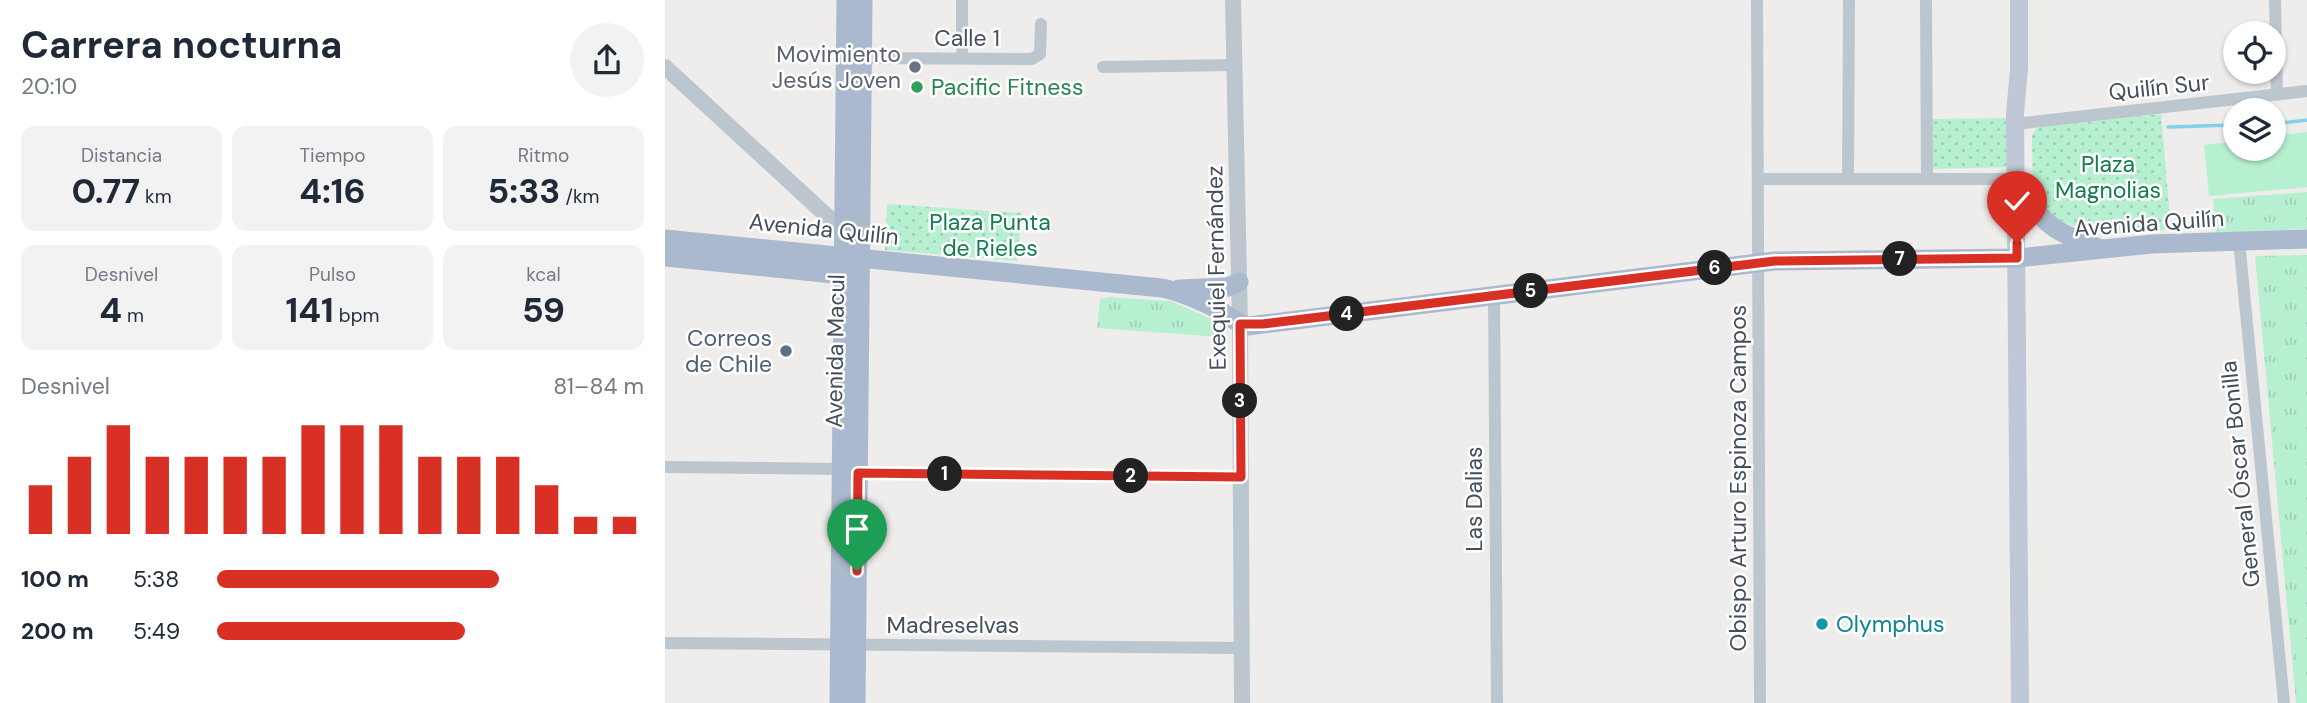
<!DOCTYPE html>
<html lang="es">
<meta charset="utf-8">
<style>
:root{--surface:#fff;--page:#f2f2f3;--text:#1f2937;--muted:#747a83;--accent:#d93025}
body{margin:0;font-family:"DM Sans",sans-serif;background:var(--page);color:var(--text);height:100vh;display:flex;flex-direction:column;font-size:26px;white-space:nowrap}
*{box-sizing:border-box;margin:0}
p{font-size:23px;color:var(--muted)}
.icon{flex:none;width:38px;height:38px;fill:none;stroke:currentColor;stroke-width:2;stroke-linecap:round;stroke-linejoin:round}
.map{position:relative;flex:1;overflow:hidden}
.side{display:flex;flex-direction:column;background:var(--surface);width:665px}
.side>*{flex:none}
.buttons{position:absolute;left:1558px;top:21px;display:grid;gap:14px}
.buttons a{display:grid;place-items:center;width:63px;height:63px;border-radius:50%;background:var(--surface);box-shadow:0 2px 5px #0004;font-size:35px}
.pin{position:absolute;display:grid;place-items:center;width:60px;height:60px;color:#fff;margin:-72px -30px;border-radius:50% 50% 50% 0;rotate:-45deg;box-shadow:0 0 7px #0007}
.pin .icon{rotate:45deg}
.km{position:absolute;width:35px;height:35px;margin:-18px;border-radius:50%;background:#222;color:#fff;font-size:19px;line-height:35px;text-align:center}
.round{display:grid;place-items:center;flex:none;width:74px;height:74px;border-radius:37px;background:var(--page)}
.overview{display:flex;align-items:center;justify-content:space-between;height:119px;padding:0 21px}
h1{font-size:38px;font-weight:700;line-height:52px}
.stats{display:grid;grid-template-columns:repeat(3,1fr);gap:10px;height:119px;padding:7px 21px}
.stats div{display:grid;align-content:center;border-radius:14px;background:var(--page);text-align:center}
.stats b{font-size:35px;font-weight:700}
.stats small{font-size:19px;font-weight:400}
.stats p{font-size:19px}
.chart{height:196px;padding:14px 21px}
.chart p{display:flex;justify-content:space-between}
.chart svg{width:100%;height:126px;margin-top:7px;stroke:var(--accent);stroke-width:6}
ul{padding:0 21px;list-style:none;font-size:23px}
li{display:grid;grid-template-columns:112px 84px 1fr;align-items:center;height:52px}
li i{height:18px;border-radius:9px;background:var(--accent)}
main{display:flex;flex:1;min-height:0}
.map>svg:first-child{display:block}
.grass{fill:url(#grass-tufts)}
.park{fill:url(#park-dots)}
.pitch{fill:#b7f0d1}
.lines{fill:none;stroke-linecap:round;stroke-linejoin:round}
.stream{stroke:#83d1ee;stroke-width:3.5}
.minor{stroke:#bcc6cf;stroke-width:12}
.tertiary{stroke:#bcc6cf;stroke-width:16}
.secondary{stroke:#bec8d7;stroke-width:18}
.primary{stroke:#aab9cd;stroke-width:19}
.route-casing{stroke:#fff;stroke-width:14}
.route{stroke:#d93025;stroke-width:9}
.worship-dot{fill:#6b7280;stroke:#fff;stroke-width:2.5}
.leisure-dot{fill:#2e9e5b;stroke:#fff;stroke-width:2.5}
.service-dot{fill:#5c6f8a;stroke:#fff;stroke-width:2.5}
.culture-dot{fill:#0f9aa8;stroke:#fff;stroke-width:2.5}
.labels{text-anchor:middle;stroke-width:5;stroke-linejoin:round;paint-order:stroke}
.street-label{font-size:23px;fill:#444e5a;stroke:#fff}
.worship-label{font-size:23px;fill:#5b616d;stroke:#fff;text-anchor:end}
.leisure-label{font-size:23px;fill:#27864d;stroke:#fff;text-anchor:start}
.park-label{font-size:23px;fill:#137d4f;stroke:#fff}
.service-label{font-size:23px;fill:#4e5e75;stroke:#fff;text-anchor:end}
.culture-label{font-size:23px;fill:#0d838f;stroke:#fff;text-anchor:start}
</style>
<main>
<section class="side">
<div class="overview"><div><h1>Carrera nocturna</h1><p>20:10</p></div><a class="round"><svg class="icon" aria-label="share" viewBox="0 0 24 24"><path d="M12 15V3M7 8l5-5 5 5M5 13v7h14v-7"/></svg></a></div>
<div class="stats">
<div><p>Distancia</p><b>0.77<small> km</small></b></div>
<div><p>Tiempo</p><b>4:16</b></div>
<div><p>Ritmo</p><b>5:33<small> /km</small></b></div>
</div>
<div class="stats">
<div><p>Desnivel</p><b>4<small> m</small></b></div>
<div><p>Pulso</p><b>141<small> bpm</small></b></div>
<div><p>kcal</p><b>59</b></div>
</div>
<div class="chart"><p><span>Desnivel</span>81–84 m</p>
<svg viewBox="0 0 160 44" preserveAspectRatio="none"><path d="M5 44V27M15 44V17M25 44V6M35 44V17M45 44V17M55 44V17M65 44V17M75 44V6M85 44V6M95 44V6M105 44V17M115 44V17M125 44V17M135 44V27M145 44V38M155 44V38"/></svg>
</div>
<ul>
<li><b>100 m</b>5:38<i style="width:66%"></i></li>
<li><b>200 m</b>5:49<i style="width:58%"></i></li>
</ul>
</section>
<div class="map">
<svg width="1642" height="703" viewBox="0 0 1642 703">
<defs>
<pattern id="grass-tufts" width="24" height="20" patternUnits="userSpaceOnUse" patternTransform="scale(1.75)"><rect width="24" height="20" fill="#b7f0d1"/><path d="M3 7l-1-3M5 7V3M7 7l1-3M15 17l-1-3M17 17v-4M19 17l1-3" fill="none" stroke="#9fcfb6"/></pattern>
<pattern id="park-dots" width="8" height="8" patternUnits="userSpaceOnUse" patternTransform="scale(1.75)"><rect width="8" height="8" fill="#b7f0d1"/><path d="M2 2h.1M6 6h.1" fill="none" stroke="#9fcfb6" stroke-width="1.8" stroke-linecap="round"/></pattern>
</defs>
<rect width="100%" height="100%" fill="#efecec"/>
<path class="grass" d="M1642,192V229L1551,233L1548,199Z
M1642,255V703H1631L1590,256Z
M444,297L506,301L553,322V333L555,337L432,328L435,299Z"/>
<path class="park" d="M1496,114L1506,229L1431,235L1378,214L1368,198L1367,135L1374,124Z
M1346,118L1347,159L1340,167L1267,169L1266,119Z
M222,204L357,213L352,261L220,250Z"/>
<path class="pitch" d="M1642,132V187L1544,196L1539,145L1570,141V149H1608V136Z"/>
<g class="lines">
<path class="stream" d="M1608,124L1642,120
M1503,127L1570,125"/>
<path class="minor" d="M297,0V59
M1092,0L1095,703
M1261,0L1262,179
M1610,0L1612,95
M197,58L367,59L375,54L376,24
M438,67L570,65
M1350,124L1642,91
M1093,179H1351
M1183,179L1184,0
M1574,241L1619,703
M829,295L832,703
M0,467L177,469
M193,473L575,477
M0,643L576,648"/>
<path class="tertiary" d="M568,0L575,324L577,703
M0,67L162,216L186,232"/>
<path class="secondary" d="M1354,0V69L1350,114L1355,703"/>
<path class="primary" d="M1362,195C1379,229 1400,235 1434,248
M0,239L497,288C517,292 536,301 554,310C564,316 572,324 583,326L1109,261L1352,258L1487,244L1642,239
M0,257L178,275
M514,289L563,287L574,282
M174,703L181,0
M191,703L198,0"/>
</g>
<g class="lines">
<g class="route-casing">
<path id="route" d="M192,571L193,473L576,477L575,324H598L1110,261L1352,258V243"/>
</g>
<use href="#route" class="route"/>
</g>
<circle class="worship-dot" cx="250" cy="67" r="7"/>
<circle class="leisure-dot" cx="252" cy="87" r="7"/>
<circle class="service-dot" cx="121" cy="351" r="7"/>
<circle class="culture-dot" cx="1157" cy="624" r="7"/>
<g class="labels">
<g class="street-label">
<text x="302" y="46">Calle 1</text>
<text transform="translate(1494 87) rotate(-6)" y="8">Quilín Sur</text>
<text transform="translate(1484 223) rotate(-4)" y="8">Avenida Quilín</text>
<text transform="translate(159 229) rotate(6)" y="8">Avenida Quilín</text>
<text transform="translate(551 268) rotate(-91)" y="8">Exequiel Fernández</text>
<text transform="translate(170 351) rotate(-89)" y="8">Avenida Macul</text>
<text transform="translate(1575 474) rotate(-96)" y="8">General Óscar Bonilla</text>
<text transform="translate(1073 478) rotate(-90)" y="8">Obispo Arturo Espinoza Campos</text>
<text transform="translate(809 499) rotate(-90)" y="8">Las Dalias</text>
<text x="288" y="633">Madreselvas</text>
</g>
<g class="worship-label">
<text x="236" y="62">Movimiento<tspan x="236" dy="26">Jesús Joven</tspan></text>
</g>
<g class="leisure-label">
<text x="266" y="95">Pacific Fitness</text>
</g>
<g class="park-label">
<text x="1443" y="172">Plaza<tspan x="1443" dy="26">Magnolias</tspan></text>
<text x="325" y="230">Plaza Punta<tspan x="325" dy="26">de Rieles</tspan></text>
</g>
<g class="service-label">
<text x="107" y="346">Correos<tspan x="107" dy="26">de Chile</tspan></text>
</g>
<g class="culture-label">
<text x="1171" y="632">Olymphus</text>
</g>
</g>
</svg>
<div class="buttons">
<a><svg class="icon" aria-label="locate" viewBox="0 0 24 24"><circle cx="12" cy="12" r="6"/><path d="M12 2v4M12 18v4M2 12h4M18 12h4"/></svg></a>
<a><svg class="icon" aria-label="layers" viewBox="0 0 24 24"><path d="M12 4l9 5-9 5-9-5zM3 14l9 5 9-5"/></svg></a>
</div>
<div class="pin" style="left:192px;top:571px;background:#1e9e55"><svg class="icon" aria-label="arrive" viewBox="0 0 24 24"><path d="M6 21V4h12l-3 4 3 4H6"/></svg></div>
<div class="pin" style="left:1352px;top:243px;background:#d93025"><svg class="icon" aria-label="check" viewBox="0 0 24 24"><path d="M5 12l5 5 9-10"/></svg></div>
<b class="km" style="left:280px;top:474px">1</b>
<b class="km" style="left:466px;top:476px">2</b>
<b class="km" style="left:575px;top:401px">3</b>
<b class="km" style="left:682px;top:314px">4</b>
<b class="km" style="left:866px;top:291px">5</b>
<b class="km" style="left:1050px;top:268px">6</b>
<b class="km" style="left:1235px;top:259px">7</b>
</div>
</main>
